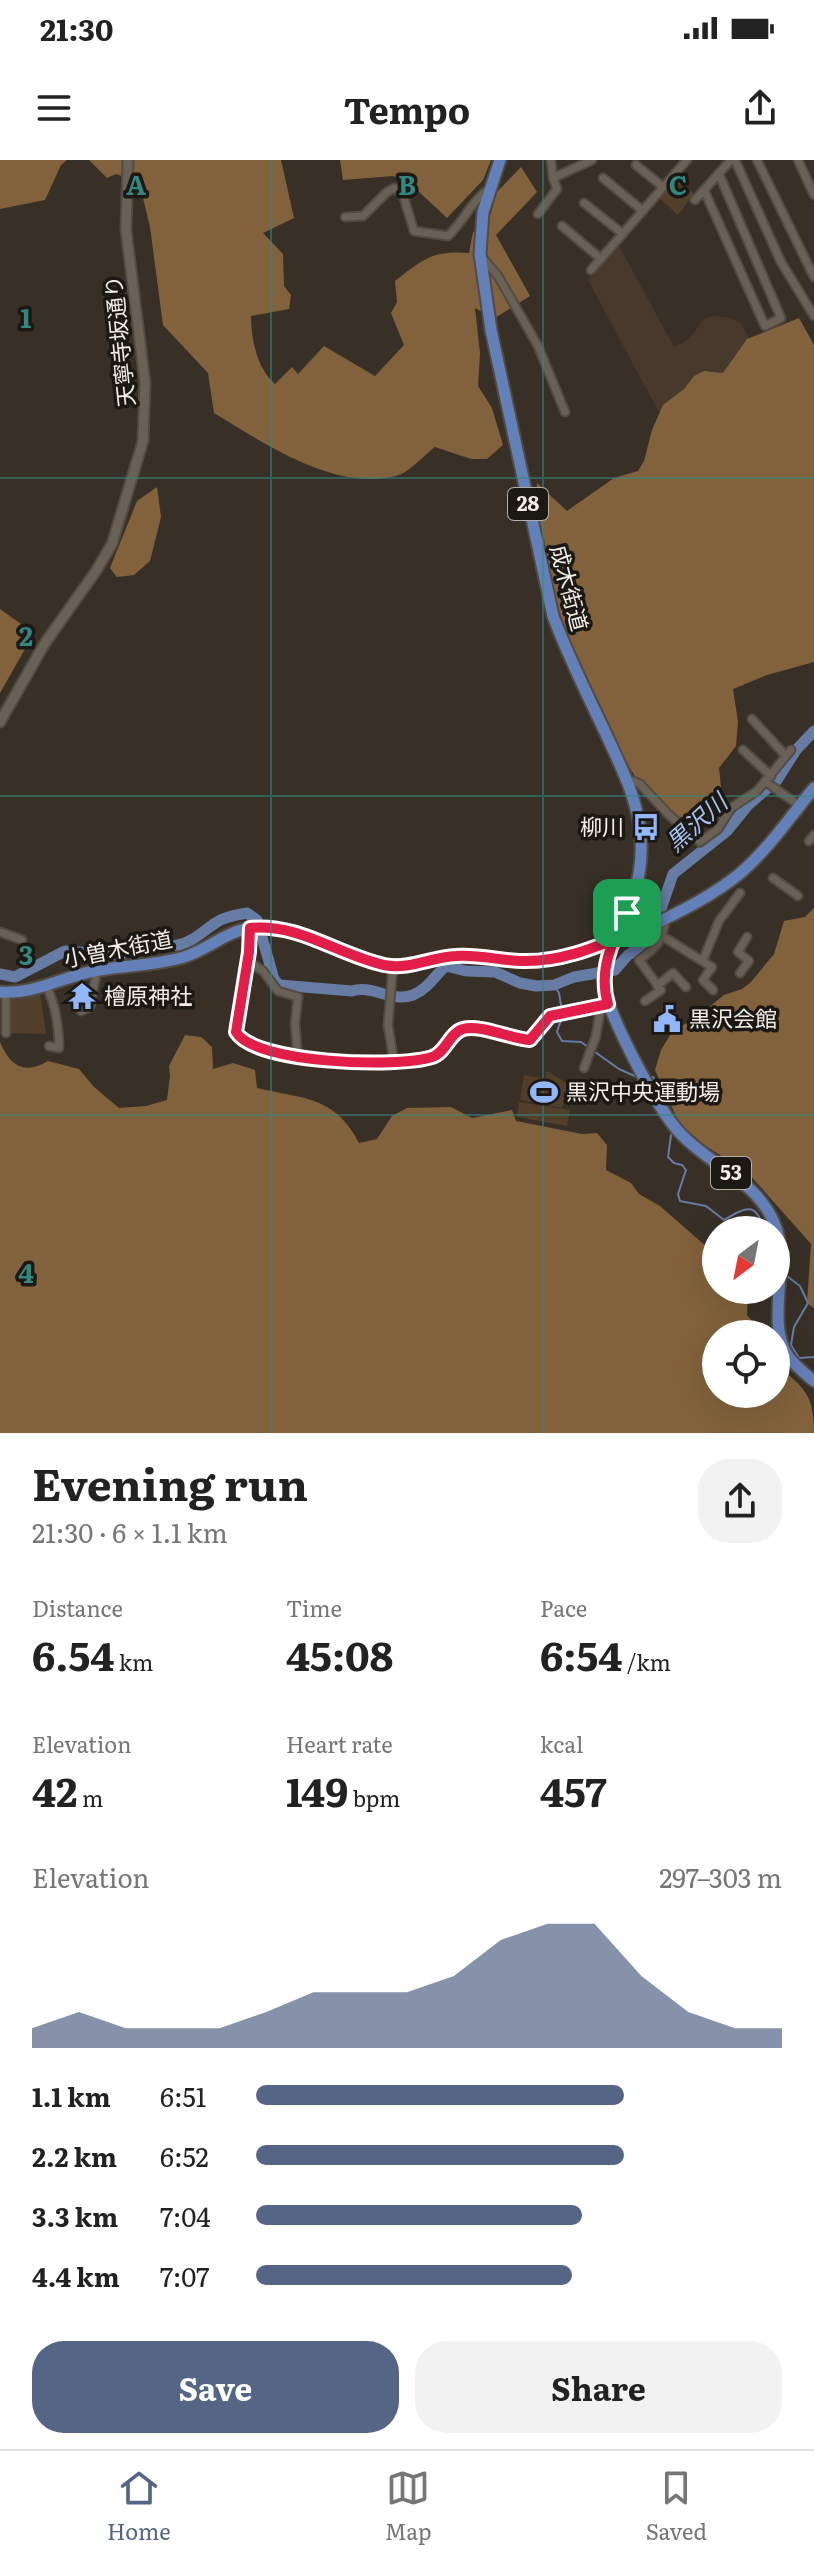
<!DOCTYPE html>
<meta charset="utf-8">
<style>
:root{--surface:#fff;--page:#f2f2f2;--text:#222;--muted:#767676;--line:#e0e0e0;--accent:#546585}
body{margin:0;font-family:Literata,"Noto Sans JP",serif;background:var(--page);color:var(--text);height:100vh;display:flex;flex-direction:column;font-size:30px;white-space:nowrap}
*{box-sizing:border-box;margin:0}
p{font-size:26px;color:var(--muted)}
.icon{flex:none;width:44px;height:44px;fill:none;stroke:currentColor;stroke-width:2;stroke-linecap:round;stroke-linejoin:round}
.map{position:relative;height:1273px;overflow:hidden}
.side{display:flex;flex-direction:column;background:var(--surface);flex:1}
.side>*{flex:none}
.needle{width:52px;rotate:212deg}
.buttons{position:absolute;left:702px;top:1056px;display:grid;gap:16px}
.buttons a{display:grid;place-items:center;width:88px;height:88px;border-radius:50%;background:var(--surface);box-shadow:0 8px 32px #0002;font-size:40px}
.pin{position:absolute;display:grid;place-items:center;width:68px;height:68px;color:#fff;margin:-34px;border-radius:16px;box-shadow:0 4px 12px #0006}
.round{display:grid;place-items:center;flex:none;width:84px;height:84px;border-radius:32px;background:var(--page)}
.overview{display:flex;align-items:center;justify-content:space-between;height:136px;padding:0 32px}
h1{font-size:44px;font-weight:700;line-height:60px}
.metrics{display:grid;grid-template-columns:repeat(3,1fr);gap:12px;height:136px;padding:8px 32px}
.metrics div{display:grid;align-content:center}
.metrics b{font-size:40px;font-weight:700}
.metrics small{font-size:22px;font-weight:400}
.metrics p{font-size:22px}
.chart{height:224px;padding:16px 32px}
.chart p{display:flex;justify-content:space-between}
.chart svg{width:100%;height:144px;margin-top:8px;fill:var(--accent);opacity:.7}
.action{display:flex;gap:16px;margin-top:auto;padding:16px 32px}
.action a{flex:1;height:92px;border-radius:32px;background:var(--accent);color:#fff;font-size:32px;font-weight:700;line-height:92px;text-align:center}
.action a+a{background:var(--page);color:var(--text)}
ul{padding:0 32px;list-style:none;font-size:26px}
li{display:grid;grid-template-columns:128px 96px 1fr;align-items:center;height:60px}
li i{height:20px;border-radius:10px;background:var(--accent)}
.status{display:flex;justify-content:space-between;align-items:center;height:56px;padding:0 40px;background:var(--surface);direction:ltr}
.status svg{height:22px;fill:currentColor}
header{display:flex;justify-content:space-between;align-items:center;height:104px;padding:0 32px;background:var(--surface);font-size:36px;font-weight:700}
.tab-bar{display:flex;justify-content:space-around;align-items:center;height:112px;border-top:2px solid var(--line);background:var(--surface);font-size:22px;color:var(--muted)}
.tab-bar a{display:grid;justify-items:center;gap:4px}
.tab-bar .current{color:var(--accent)}
.map>svg:first-child{display:block}
.built{fill:#473a2c}
.green{fill:#513f2a}
.forest{fill:#82623c}
.lines{fill:none;stroke-linecap:round;stroke-linejoin:round}
.stream{stroke:#667ca5;stroke-width:2}
.river{stroke:#667ca5;stroke-width:11}
.minor-casing{stroke:#524b43;stroke-width:11}
.tertiary-casing{stroke:#524b43;stroke-width:13}
.primary-casing{stroke:#524b43;stroke-width:15}
.minor{stroke:#696056;stroke-width:7}
.tertiary{stroke:#696056;stroke-width:9}
.primary{stroke:#6480b8;stroke-width:11}
.route-casing{stroke:#fff;stroke-width:16}
.route{stroke:#e11d48;stroke-width:10}
.grid{fill:none;stroke:#318880;stroke-width:2;stroke-opacity:0.55}
.labels{text-anchor:middle;stroke-width:7;stroke-linejoin:round;paint-order:stroke}
.shield{fill:#1c1914;stroke:#b3aea8;stroke-width:2}
.shield-label{font-size:20px;font-weight:bold;fill:#f4eee8}
.street-label{font-size:22px;fill:#f4eee8;stroke:#1c1914}
.poi-label{font-size:22px;fill:#f4eee8;stroke:#1c1914;text-anchor:start}
.water-label{font-size:24px;font-style:italic;fill:#a5c1f4;stroke:#1c1914}
.grid-label{font-size:26px;text-anchor:middle;font-weight:bold;fill:#318880;stroke:#1c1914;stroke-width:7;stroke-linejoin:round;paint-order:stroke}
</style>
<div class="status"><b>21:30</b><svg viewBox="0 0 49 12"><path d="M0 12V9h3v3zM5 12V6h3v6zM10 12V3h3v9zM15 12V0h3v12zM26 1h20v11H26zM47 4h2v5h-2z"/></svg></div>
<header><svg class="icon" aria-label="menu" viewBox="0 0 24 24"><path d="M4 6h16M4 12h16M4 18h16"/></svg>Tempo<svg class="icon" aria-label="share" viewBox="0 0 24 24"><path d="M12 15V3M7 8l5-5 5 5M5 13v7h14v-7"/></svg></header>
<div class="map">
<svg width="814" height="1273" viewBox="0 0 814 1273">
<rect width="100%" height="100%" fill="#383026"/>
<path class="built" d="M618,84L674,187L688,180L705,158L715,156L731,158L741,163L752,184L723,216L660,254L588,120Z"/>
<path class="green" d="M676,17L694,34L678,55L659,38Z
M40,833L46,874L9,873L8,840Z
M547,911L568,924L562,948L520,940L524,915L545,919Z
M519,942L570,950L567,966L517,957Z"/>
<path class="forest" d="M0,0H67L61,5L45,40L0,49Z
M89,0H281L294,58L263,73L283,94L284,126L291,135L289,149L251,156C251,179 257,209 275,224L292,207L298,214L324,186L375,216L404,185L391,153L397,142L395,121C423,99 433,90 469,93L473,72L487,67L497,32L521,7L537,32L496,75L530,136L495,158L475,148L480,193L478,226L492,248L503,285L487,299H471L435,287C424,295 409,313 396,316C332,331 266,284 214,253L208,213L163,165L150,67L142,34L133,20L116,14L107,18Z
M340,0H491L483,20L447,58L416,29L393,16L343,20Z
M799,158L814,185V502L767,515L733,529L738,562L736,586L719,608L722,637L711,654C690,657 677,661 659,649C647,642 639,622 631,610C578,525 535,425 537,323L567,351L614,318L638,311L644,301L652,270L663,245L684,229L694,216L704,211L723,213L747,179Z
M157,327L161,357L150,401L134,415L117,417L110,408L137,341Z
M0,449L21,464L25,489L0,533Z
M814,748V1148L807,1143L811,1084L748,1013L706,986L680,965L655,910L661,890L672,872L698,856L724,835L742,829L751,822L774,794L784,761L805,757Z
M185,875L201,877L212,887L213,909L233,903L255,910L257,928C304,939 335,936 359,983L377,979L392,956L407,948L451,947L472,958L512,950L516,961L582,974L597,973L607,985L606,1010L631,1023L639,1034L660,1046L716,1095V1130H748L747,1155L763,1174H716V1234H776V1205C805,1227 814,1236 814,1273H0V882C10,906 24,915 48,901L79,909L94,927L119,948L146,946L167,940L170,916L169,906Z"/>
<g class="lines">
<path class="stream" d="M554,825L559,833L562,851
M562,857L557,872L562,881L581,882L619,909L637,917
M653,917L673,955
M671,975L668,997L674,1003L682,1005L686,1010L678,1034L680,1041L706,1046L724,1060C745,1048 756,1040 764,1070
M788,1117L800,1126L808,1143L794,1167L791,1185L799,1198L814,1197"/>
<path class="river" d="M0,814L15,817L65,791L121,795C144,767 149,790 178,785C193,782 204,770 217,762C226,756 237,755 247,753L257,760L274,819L279,825L352,831C372,824 392,843 413,835C428,829 435,815 446,806L466,811L495,812L520,823L536,826L554,825L574,817L615,810L628,795L650,781L673,714L727,671L748,645L777,620L796,590L814,571"/>
<g class="minor-casing">
<path id="minor" d="M735,0L781,102L814,156
M757,0L814,117
M798,0L814,35
M636,5L663,27
M553,18L592,0
M603,18L643,51
M704,30L765,166L781,158L719,14
M695,40L731,0
M584,43L623,74
M538,54L557,29L553,18L551,0
M345,57L363,56L387,32L394,28L403,35L414,71L448,76C463,62 472,40 490,28
M562,66L601,99
M481,96L498,116L538,186L565,252
M591,110L687,0
M752,559L786,596
M743,590L771,616
M626,618L640,624L669,655L700,682L718,669L731,648L757,631L791,590
M766,622L800,646
M809,681L814,675
M773,718L798,736
M250,768L249,792L236,872L238,876C275,902 320,899 363,901C386,902 409,903 431,897C448,893 450,868 469,868C489,868 510,878 530,880L550,856L608,844
M0,772L22,780
M662,776L712,807L703,820L713,830
M703,800L719,761L740,733
M248,801L263,811L278,831L298,837L295,863L298,899
M393,806L388,865L394,902
M740,813L749,801L738,792L747,777
M46,825C56,846 59,865 59,888L49,886
M657,826L673,813L686,827
M6,833V873
M645,841L661,830L639,800C659,786 661,782 666,758
M81,851L90,847L97,810
M584,908L596,876L601,846"/>
</g>
<g class="tertiary-casing">
<path id="tertiary" d="M0,562L45,483L96,411L112,384L143,281L145,222L126,70L128,0"/>
</g>
<g class="primary-casing">
<path id="primary" d="M500,0L483,52L480,94L491,170L553,456C568,496 587,534 605,572C621,607 639,641 641,680C642,700 639,721 632,739C620,772 594,805 608,842C620,874 658,951 681,974C712,1007 758,1021 775,1065C791,1105 765,1162 788,1196C795,1206 804,1213 814,1221
M0,832C33,835 62,817 94,811C123,805 155,806 184,797C207,790 225,772 250,768C301,761 341,799 389,805C415,809 436,796 461,795C487,795 513,803 539,801C593,796 696,749 738,715C767,691 790,657 814,628"/>
</g>
<use href="#minor" class="minor"/>
<use href="#tertiary" class="tertiary"/>
<use href="#primary" class="primary"/>
</g>
<g class="lines">
<g class="route-casing">
<path id="route" d="M627,753C612,781 598,811 608,844L550,856L530,880C512,879 480,864 463,869C449,873 446,893 432,897C399,908 255,904 236,872L249,792L250,768C299,763 338,795 384,805C410,810 431,797 456,796C479,794 501,801 523,801C566,802 602,784 640,769L632,764L627,753"/>
</g>
<use href="#route" class="route"/>
</g>
<path class="grid" d="M271,0V1273M543,0V1273M0,318H814M0,636H814M0,955H814"/>
<defs>
<g id="bus-bare" transform="scale(2.16)"><path d="M-5-6H5V4H4V6H2V4H-2V6H-4V4H-5ZM-3.5-4V0h7V-4ZM-3.5 1.2v1.5H-2V1.2ZM2 1.2v1.5H3.5V1.2Z" fill="#92b7fd" stroke="#1c1914" stroke-width="2.5" paint-order="stroke"/></g>
<g id="temple-bare" transform="scale(2.16)"><path d="M0-6L5-2H3V0L6.5 2.5H4V6H1.5V3h-3V6H-4V2.5H-6.5L-3 0V-2H-5Z" fill="#92b7fd" stroke="#1c1914" stroke-width="2.5" paint-order="stroke"/></g>
<g id="civic-bare" transform="scale(2.16)"><path d="M-.6-6.5H3V-4.5H.6V-3L4-1V1h2V6H-6V1h2V-1L-.6-3ZM-1.2 2.5V6h2.4V2.5Z" fill="#92b7fd" stroke="#1c1914" stroke-width="2.5" paint-order="stroke"/></g>
<g id="stadium-bare" transform="scale(2.16)"><path d="M0-5a6.5 5 0 1 0 0 10a6.5 5 0 1 0 0-10ZM-3.5-1.8h7v3.6h-7Z" fill="#92b7fd" stroke="#1c1914" stroke-width="2.5" paint-order="stroke"/></g>
</defs>
<g fill-rule="evenodd">
<use href="#bus-bare" x="646" y="667"/>
<use href="#temple-bare" x="82" y="836"/>
<use href="#civic-bare" x="667" y="859"/>
<use href="#stadium-bare" x="544" y="932"/>
</g>
<g class="labels">
<g class="shield">
<rect x="508" y="328" width="40" height="32" rx="6"/>
<rect x="711" y="997" width="40" height="32" rx="6"/>
</g>
<g class="shield-label">
<text x="528" y="351">28</text>
<text x="731" y="1020">53</text>
</g>
<g class="street-label">
<text transform="translate(120 181) rotate(-96)" y="8">天寧寺坂通り</text>
<text transform="translate(569 428) rotate(75)" y="8">成木街道</text>
<text transform="translate(118 789) rotate(-11)" y="8">小曽木街道</text>
</g>
<g class="poi-label">
<text x="624" y="675" text-anchor="end">柳川</text>
<text x="104" y="844">檜原神社</text>
<text x="689" y="867">黒沢会館</text>
<text x="566" y="940">黒沢中央運動場</text>
</g>
<g class="water-label">
<text transform="translate(697 663) rotate(-42)" y="8">黒沢川</text>
</g>
</g>
<g class="grid-label">
<text x="136" y="35">A</text>
<text x="407" y="35">B</text>
<text x="678" y="35">C</text>
<text x="26" y="168">1</text>
<text x="26" y="486">2</text>
<text x="26" y="805">3</text>
<text x="26" y="1123">4</text>
</g>
</svg>
<div class="buttons">
<a><svg class="needle" viewBox="-14 -14 28 28"><path d="M0-13l5 13h-10z" fill="#e53935"/><path d="M0 13l5-13h-10z" fill="#767676"/></svg></a>
<a><svg class="icon" aria-label="locate" viewBox="0 0 24 24"><circle cx="12" cy="12" r="6"/><path d="M12 2v4M12 18v4M2 12h4M18 12h4"/></svg></a>
</div>
<div class="pin" style="left:627px;top:753px;background:#1e9e55"><svg class="icon" aria-label="arrive" viewBox="0 0 24 24"><path d="M6 21V4h12l-3 4 3 4H6"/></svg></div>
</div>
<section class="side">
<div class="overview"><div><h1>Evening run</h1><p>21:30 · 6 × 1.1 km</p></div><a class="round"><svg class="icon" aria-label="share" viewBox="0 0 24 24"><path d="M12 15V3M7 8l5-5 5 5M5 13v7h14v-7"/></svg></a></div>
<div class="metrics">
<div><p>Distance</p><b>6.54<small> km</small></b></div>
<div><p>Time</p><b>45:08</b></div>
<div><p>Pace</p><b>6:54<small> /km</small></b></div>
</div>
<div class="metrics">
<div><p>Elevation</p><b>42<small> m</small></b></div>
<div><p>Heart rate</p><b>149<small> bpm</small></b></div>
<div><p>kcal</p><b>457</b></div>
</div>
<div class="chart"><p><span>Elevation</span>297–303 m</p>
<svg viewBox="0 0 160 44" preserveAspectRatio="none"><path d="M0 44V38L10 33L20 38L30 38L40 38L50 33L60 27L70 27L80 27L90 22L100 11L110 6L120 6L130 22L140 33L150 38L160 38V44z"/></svg>
</div>
<ul>
<li><b>1.1 km</b>6:51<i style="width:70%"></i></li>
<li><b>2.2 km</b>6:52<i style="width:70%"></i></li>
<li><b>3.3 km</b>7:04<i style="width:62%"></i></li>
<li><b>4.4 km</b>7:07<i style="width:60%"></i></li>
</ul>
<div class="action"><a>Save</a><a>Share</a></div>
</section>
<nav class="tab-bar">
<a class="current"><svg class="icon" aria-label="home" viewBox="0 0 24 24"><path d="M3 11l9-7 9 7M6 9v11h12V9"/></svg>Home</a>
<a><svg class="icon" aria-label="map" viewBox="0 0 24 24"><path d="M3 6l6-2 6 2 6-2v14l-6 2-6-2-6 2zM9 4v14M15 6v14"/></svg>Map</a>
<a><svg class="icon" aria-label="saved" viewBox="0 0 24 24"><path d="M7 4h10v16l-5-4-5 4z"/></svg>Saved</a>
</nav>
